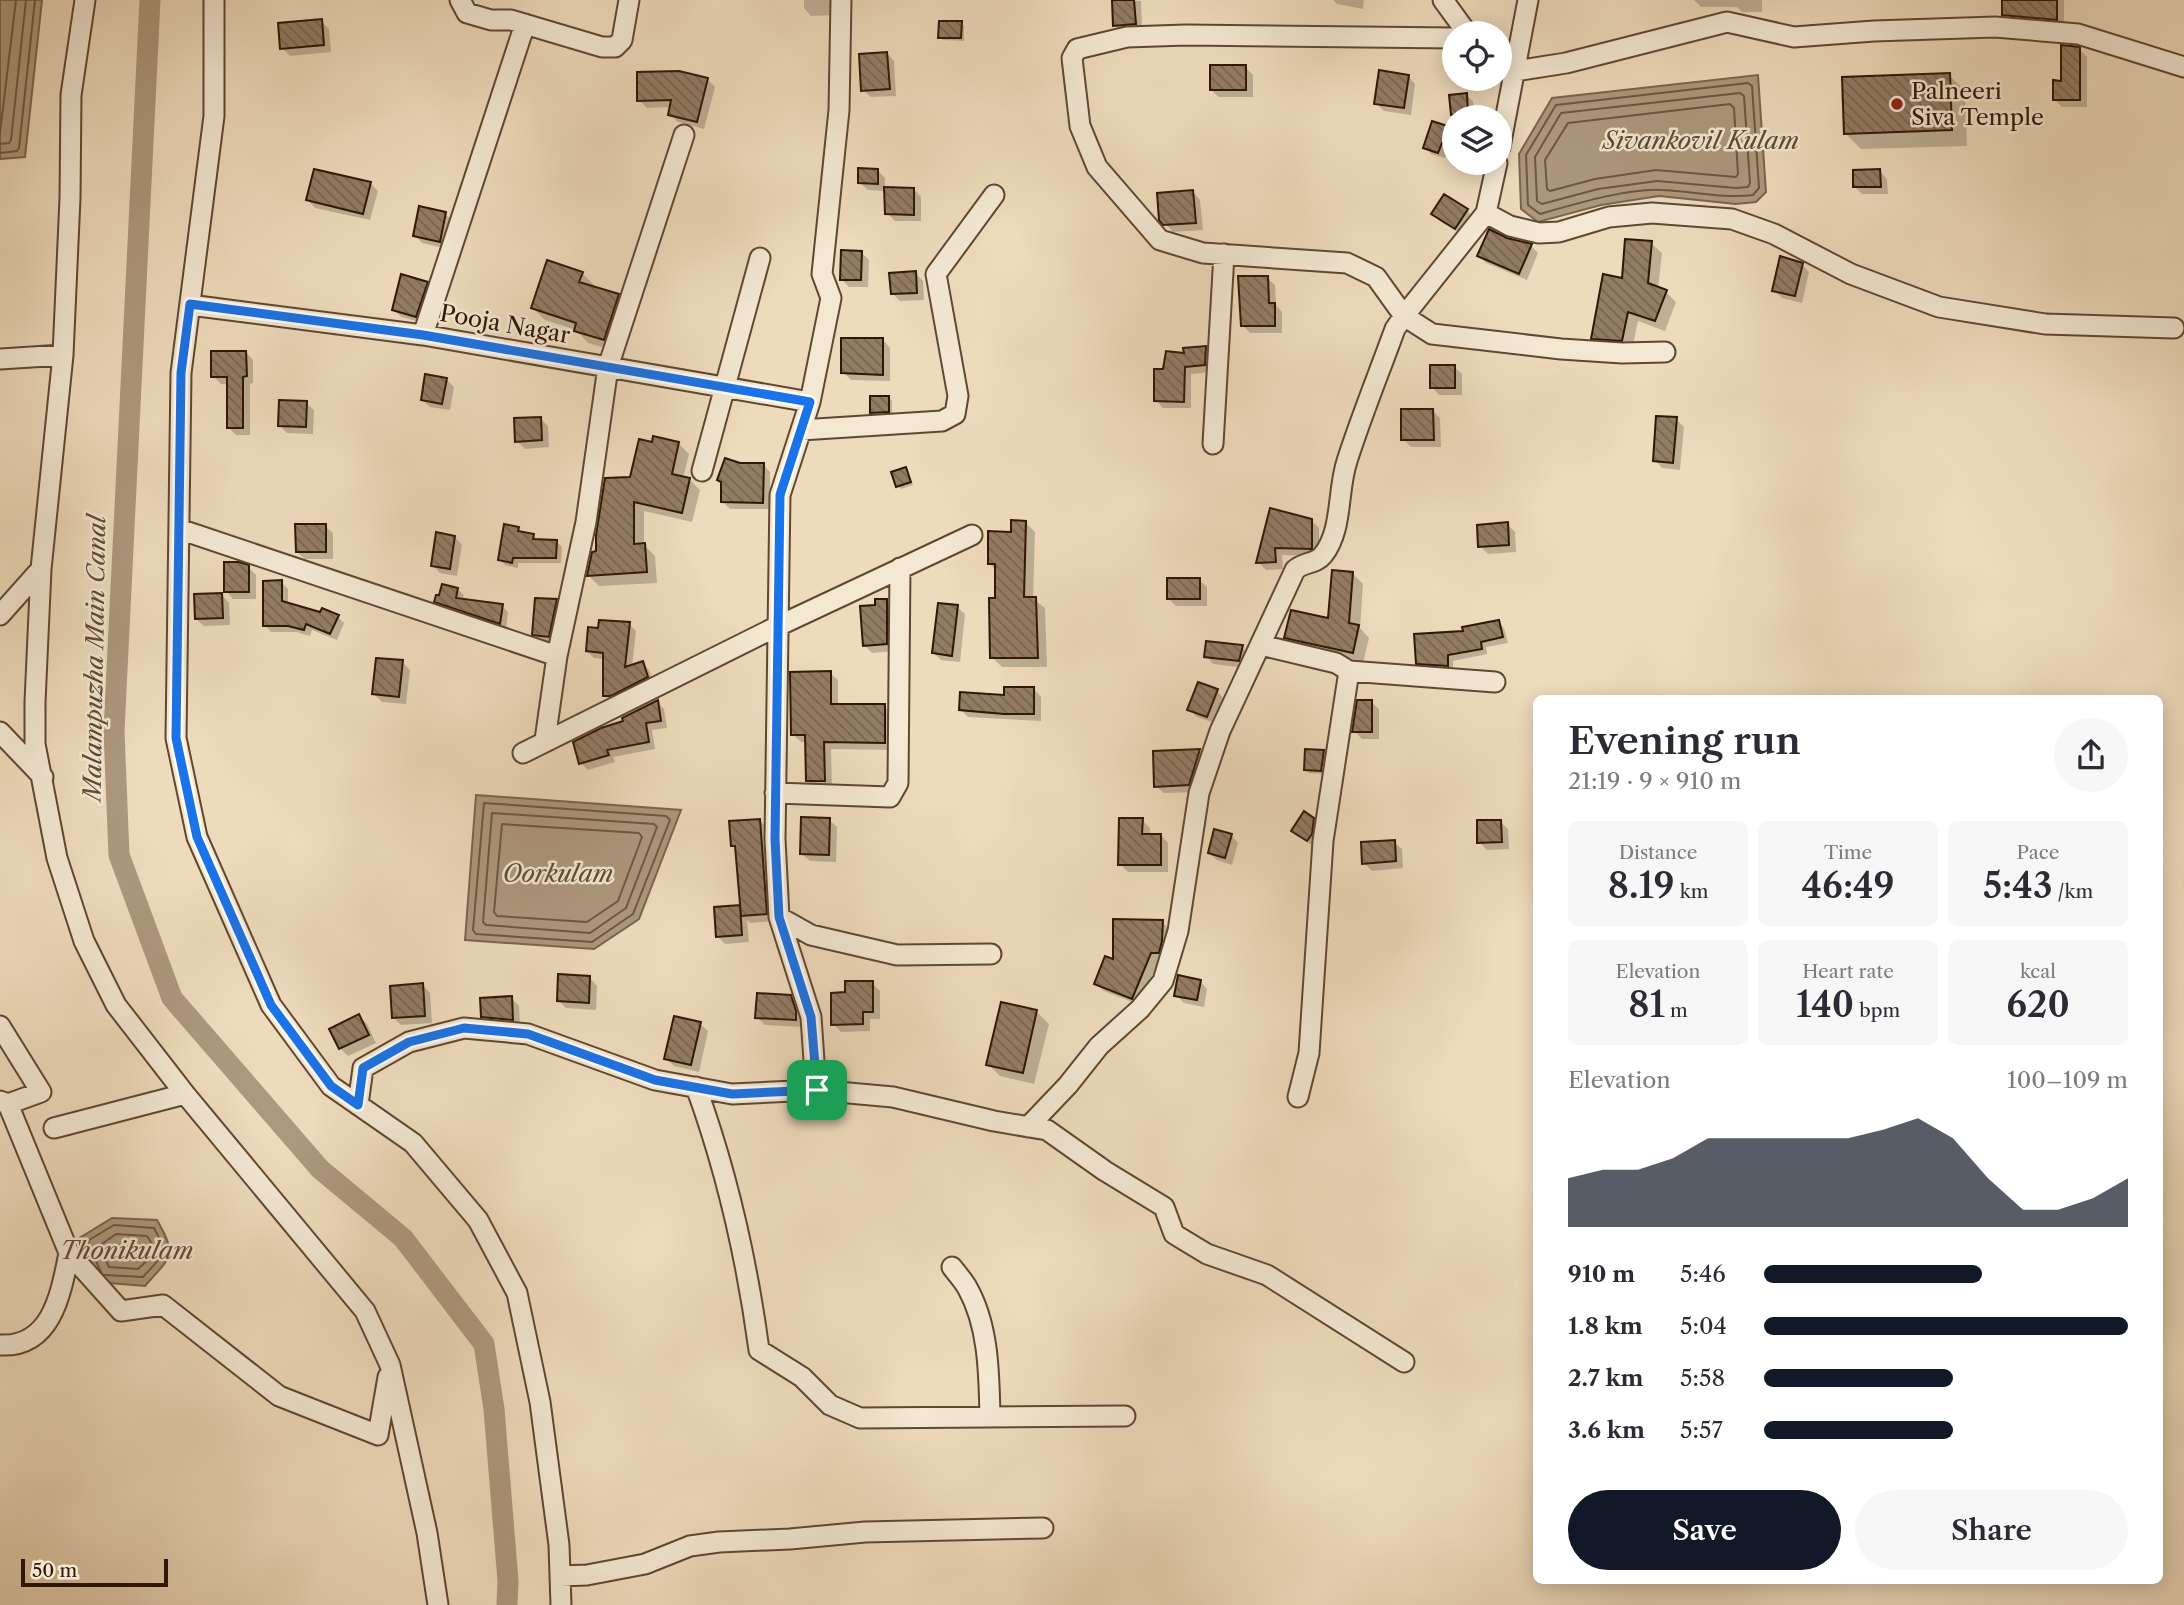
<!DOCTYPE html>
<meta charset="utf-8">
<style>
:root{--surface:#fff;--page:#f7f7f7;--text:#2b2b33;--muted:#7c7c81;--accent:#111827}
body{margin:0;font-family:"Libre Caslon Text",serif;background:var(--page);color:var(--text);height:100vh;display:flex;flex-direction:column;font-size:26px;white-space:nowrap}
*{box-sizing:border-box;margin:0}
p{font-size:23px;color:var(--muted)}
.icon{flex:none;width:38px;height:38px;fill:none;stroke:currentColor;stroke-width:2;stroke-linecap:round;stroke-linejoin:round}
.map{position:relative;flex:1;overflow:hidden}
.panel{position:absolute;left:1533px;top:695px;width:630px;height:889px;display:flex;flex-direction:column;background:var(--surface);border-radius:10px;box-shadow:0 4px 18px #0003}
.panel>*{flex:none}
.buttons{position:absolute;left:1442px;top:21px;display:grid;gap:14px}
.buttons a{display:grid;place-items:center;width:70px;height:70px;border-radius:50%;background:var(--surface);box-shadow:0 4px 18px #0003;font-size:35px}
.scale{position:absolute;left:21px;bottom:18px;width:147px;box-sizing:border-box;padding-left:7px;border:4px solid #301604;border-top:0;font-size:19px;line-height:24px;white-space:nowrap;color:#301604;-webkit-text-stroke:5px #f4e8d3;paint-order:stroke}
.pin{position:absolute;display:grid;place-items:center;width:60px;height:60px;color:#fff;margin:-30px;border-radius:14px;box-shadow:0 4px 10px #0006}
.round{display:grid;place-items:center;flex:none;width:74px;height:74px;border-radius:37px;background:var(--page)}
.summary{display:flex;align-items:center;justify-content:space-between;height:119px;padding:0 35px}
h1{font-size:38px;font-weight:600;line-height:52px}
.stats{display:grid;grid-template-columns:repeat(3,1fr);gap:10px;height:119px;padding:7px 35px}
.stats div{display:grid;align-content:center;border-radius:10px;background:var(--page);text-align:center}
.stats b{font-size:35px;font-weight:600}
.stats small{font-size:19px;font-weight:400}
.stats p{font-size:19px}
.chart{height:196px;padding:14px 35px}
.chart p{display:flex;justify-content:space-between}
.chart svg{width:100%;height:126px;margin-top:7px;fill:var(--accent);opacity:.7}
.cta{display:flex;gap:14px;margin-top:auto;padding:14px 35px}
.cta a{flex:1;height:80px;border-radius:42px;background:var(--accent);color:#fff;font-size:28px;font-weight:600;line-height:80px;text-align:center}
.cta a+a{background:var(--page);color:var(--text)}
ul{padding:0 35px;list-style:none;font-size:23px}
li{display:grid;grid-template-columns:112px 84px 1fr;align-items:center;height:52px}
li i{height:18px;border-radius:9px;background:var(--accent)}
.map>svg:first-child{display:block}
.water{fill:#ad987d;stroke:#7b644d;stroke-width:2}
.shadow{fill:#0003}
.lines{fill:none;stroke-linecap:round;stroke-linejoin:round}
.shore{stroke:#6e5740;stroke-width:2}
.canal{stroke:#ad987d;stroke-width:21}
.building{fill:url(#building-back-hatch);stroke:#301604;stroke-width:2}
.minor-casing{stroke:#604732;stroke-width:23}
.minor{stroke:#f4e8d3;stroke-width:19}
.route-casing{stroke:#fff;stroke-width:14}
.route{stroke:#1a73e8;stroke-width:9}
.poi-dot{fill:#8f2418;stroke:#f4e8d3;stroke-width:2.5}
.labels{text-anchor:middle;stroke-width:5;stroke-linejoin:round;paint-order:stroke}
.poi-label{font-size:23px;fill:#301604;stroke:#f4e8d3;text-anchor:start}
.street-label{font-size:23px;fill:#301604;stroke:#f4e8d3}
.water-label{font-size:24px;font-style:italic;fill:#624a34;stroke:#f4e8d3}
</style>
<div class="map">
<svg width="2184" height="1605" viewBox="0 0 2184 1605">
<defs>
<pattern id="building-back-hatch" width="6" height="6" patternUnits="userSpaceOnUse" patternTransform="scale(1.75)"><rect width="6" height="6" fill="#937c64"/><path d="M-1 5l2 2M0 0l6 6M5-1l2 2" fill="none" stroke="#786550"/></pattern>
</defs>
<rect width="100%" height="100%" fill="#eedbbc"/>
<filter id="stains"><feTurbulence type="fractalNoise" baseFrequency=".00286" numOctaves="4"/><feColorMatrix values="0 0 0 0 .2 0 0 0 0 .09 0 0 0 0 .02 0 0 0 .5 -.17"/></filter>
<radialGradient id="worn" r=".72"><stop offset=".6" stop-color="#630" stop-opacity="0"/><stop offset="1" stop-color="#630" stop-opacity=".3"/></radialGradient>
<path class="water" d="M0,0H42L25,157L0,159Z
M1758,75L1766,192L1756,202L1736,204L1659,196L1601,205L1538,222L1521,209L1519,154L1552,98Z
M476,795L681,810L639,919L594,949L465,940Z
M112,1218L157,1220C178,1257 171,1256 145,1286L98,1282L78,1239Z"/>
<path class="shadow" d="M804,0H840L836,15L811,16L804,8Z
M1113,0L1141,1L1142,31L1122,33L1115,25Z
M1333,0H1364L1363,9L1337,4Z
M1694,0H1762V12H1742L1737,7H1701Z
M2003,0H2064V27L2011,22L2004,15Z
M321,21L329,29L331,52L290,56L282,48Z
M961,23L964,26V41L943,40L940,37Z
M2079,49L2087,57V107H2062L2055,100Z
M887,53L894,61L896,96L871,97L863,90Z
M1245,67L1253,75V97H1219L1211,90Z
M1949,75L1965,91L1967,146L1861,149L1845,133Z
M1408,76L1415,84L1411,115L1384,111L1376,103Z
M707,79L715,87L704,129L678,122L670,114L672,107L647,108L639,100Z
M1466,95L1473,101L1474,117H1454V127L1451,96Z
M1433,123L1454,130V150L1448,148L1445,158L1431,154L1425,147Z
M1458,163H1465L1463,170L1458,165Z
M877,170L885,178V189H914L921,197V221H895L887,213L885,191L868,190L860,183Z
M1880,171L1887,179L1888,194H1862L1855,187Z
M370,183L378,191L370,220L315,208L308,200Z
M1193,192L1200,200L1203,230L1173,232L1161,219Z
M1467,210L1474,218L1463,235L1441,222L1433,214Z
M445,214L453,221L447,249L422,243L415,235Z
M1506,239L1530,245L1538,253L1527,280L1486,263L1479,256Z
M1651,243L1662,253L1658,289L1666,292L1676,302L1665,331L1638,321L1632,350L1604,348L1593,338L1623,280Z
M861,252L869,260L868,287H849L841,279Z
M1802,264L1809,272L1802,303L1782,298L1774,290Z
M582,273L594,285L593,288L618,296L630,308L616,351L588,343L576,330L545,320L533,308Z
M915,273L923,281L924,300L900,301L892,293Z
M1267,278L1275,285L1276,305L1282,312V333H1250L1243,326Z
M427,283L434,291L424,323L401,317L394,309Z
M883,340L890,348V381L851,380L843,372Z
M1206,348L1213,355L1212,372L1191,374V408H1163L1156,400L1165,371L1186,355Z
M246,352L253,360V383L250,384V435H236L228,427V384H221L213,376Z
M1454,367L1462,374V395H1439L1432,387Z
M446,379L454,387L450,410L430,407L422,400Z
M889,397L892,401V415L875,416L871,413Z
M306,403L314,410L313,434L287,433L279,425Z
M1433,411L1440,418L1441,447H1411L1403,439Z
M540,418L548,426L549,447L525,449L517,441Z
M1676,419L1684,427L1680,470L1662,468L1655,460Z
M679,444L689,454L683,478L690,480L700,490L692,522L644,511V545L655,556L657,583L599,586L589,576L631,479Z
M763,464L770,472V509H730L723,502L739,465Z
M906,469L913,485L901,489L898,486Z
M1272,511L1311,520L1319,528V556L1282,555L1283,569L1266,570L1258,562Z
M1025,522L1035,532L1033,599L1045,608L1047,667H1002L992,657L997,571L990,564L1013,534Z
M1507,524L1515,532L1516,552L1488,554L1480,546Z
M325,526L333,533V559H305L297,552Z
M518,528L523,533L533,535L539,541H556L562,547L561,563H518V568L505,565L500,560Z
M455,537L462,545L457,576L440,573L432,565Z
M248,567L256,575V599H233L226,591Z
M1352,573L1363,584L1360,628L1369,638L1363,663L1297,648L1286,637L1330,620Z
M1199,580L1207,587V606H1176L1168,598Z
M281,582L288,589V605L338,617L344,623L337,640L312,630L310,636L296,632H271L265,625Z
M457,589L464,595L462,600L502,606L508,612L506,629L443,608L436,601Z
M222,595L229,603L230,625L204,626L196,619Z
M556,601L564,609L556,644L542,642L534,634Z
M887,601L894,608V651L872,653L864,645L877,607Z
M957,607L965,614L960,662L941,660L934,653Z
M1498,622L1504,628L1508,643L1486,647L1487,654L1453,661V671L1424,669L1418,663L1465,632Z
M629,624L636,631L632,667L642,663L649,670L654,684L612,702L605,695V659L594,658L587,651Z
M1242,647L1249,654L1246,668L1213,664L1206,656Z
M402,662L410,670L406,704L382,702L374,694Z
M830,673L838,680V705L884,706L892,713V750L831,749L832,788H816L808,781L807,742H801L793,735Z
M1034,689L1041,697V721L968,717L961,710Z
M1217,691L1224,699L1215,723L1197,717L1189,709Z
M657,702L664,709L667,728L652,730L655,749L613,757L615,762L588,770L581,763L625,723Z
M1371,702L1379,709V739H1362L1354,731Z
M1199,750L1207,758L1196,792L1164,793L1156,786Z
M1324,752L1327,755L1324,774L1309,773L1305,769Z
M1313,819L1321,827L1315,848L1293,831Z
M759,820L767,828L773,921L750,923L747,920L749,942L725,944L717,936L739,907L742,910L737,849L733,845Z
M829,820L837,827L836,862L810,861L802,854Z
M1142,820L1150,828V835H1161L1168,843V872H1128L1120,864Z
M1500,822L1508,829L1509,849L1487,850L1479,842Z
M1536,827V853L1534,828Z
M1231,835L1238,843L1232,865L1217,860L1209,853Z
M1394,842L1402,849L1403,868L1372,871L1364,863Z
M1162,922L1170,930L1166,960H1159L1140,1005L1104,991L1096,984L1114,962Z
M590,978L597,986L596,1010L566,1008L558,1000Z
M1200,981L1207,989L1204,1007L1184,1003L1176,995Z
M872,983L880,991V1019H870V1031L841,1032L833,1024L847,994Z
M423,985L430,993L432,1023L401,1025L393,1017Z
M790,997L798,1005L803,1020V1027L765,1025L757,1017Z
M511,998L519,1006L520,1027L491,1024L483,1017Z
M1037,1012L1049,1024L1034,1084L1000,1076L988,1064Z
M359,1016L367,1024L376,1043L348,1056L340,1048Z
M700,1024L708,1031L699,1072L674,1066L666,1058Z"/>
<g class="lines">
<path class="shore" d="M1748,83L1752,86L1759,188L1753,195C1723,199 1692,191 1662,190C1627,188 1575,204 1540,214L1528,205L1526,155L1556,105Z
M1740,93L1744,96L1750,183L1748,187L1736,188L1657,181L1598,189L1542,204L1537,201L1535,157L1561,113Z
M1730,104L1734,108L1738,174L1736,177L1656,170L1595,179L1550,191L1547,189L1545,160L1568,123Z
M0,133L16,0
M0,144L9,143L11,140L26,0
M0,153L17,151L19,148L35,0
M484,803L666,816L670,820L633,914L592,942L476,934L473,930Z
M492,813L654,824L657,827L626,908L590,933L486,925L483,922Z
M502,824L639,833L642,837L618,901L587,922L497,916L494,912Z
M116,1234L147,1236C159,1252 151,1257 138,1269L109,1267L99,1246Z
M119,1245L139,1246L141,1250L134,1258L117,1257L113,1250Z
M101,1272L88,1244L89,1240L114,1225L154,1228C169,1254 161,1257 143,1277L104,1275"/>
<path class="canal" d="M150,0L114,731L119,855L172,998L320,1169L403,1238L484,1344L494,1409L508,1581L507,1605"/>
</g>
<path class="building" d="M1112,0H1134L1136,24L1113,26Z
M2002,0H2057V20L2002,15Z
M322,19L324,45L280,49L278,23Z
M939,21H962L961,38H938Z
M2061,45L2080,47V100H2053V80L2061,81Z
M887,52L890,89L861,91L859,54Z
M1210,65H1246V90H1210Z
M1379,70L1409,75L1404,108L1374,104Z
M679,71L708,78L697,122L668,115L671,100L637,101V72Z
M1950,73L1952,130L1844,134L1842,77Z
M1467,93L1468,114L1451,115L1449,95Z
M1432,121L1454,128V147L1442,143L1438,153L1423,148Z
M858,168L878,169V184L858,183Z
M314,169L371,182L363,214L306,200Z
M1880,169L1881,187H1853V170Z
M884,187L914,188V215L885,214Z
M1193,190L1196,223L1163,225L1159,220L1157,193Z
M1444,194L1468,209L1455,229L1431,214Z
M419,206L446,212L440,242L413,236Z
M1489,229L1507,238L1532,244L1519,274L1477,256Z
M1625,239L1652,241L1648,283L1667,290L1655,321L1628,312L1622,341L1591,339L1603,274L1622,278Z
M841,250L862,251L861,280H840Z
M1780,256L1803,263L1795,296L1772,291Z
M547,260L583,272L579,282L619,294L604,340L574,331L576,323L531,308Z
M916,271L917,293L891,294L889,273Z
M401,274L428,282L416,317L392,310Z
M1238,276H1268L1269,303H1275V326H1241Z
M841,338H883V375L841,373Z
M1206,346L1205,365L1185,367L1184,402L1154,401V369H1163L1166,351L1184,353L1183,348Z
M211,351H246L247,376L243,377V428H227V377H211Z
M1430,365H1455V388H1430Z
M425,374L447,378L442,404L421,400Z
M870,396H889V412L870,413Z
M279,400L307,401L306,427L278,426Z
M1401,409H1433L1434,440H1401Z
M1656,416L1677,417L1673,463L1653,461Z
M541,417L542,440L515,442L514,418Z
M653,436L679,442L672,474L690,478L682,513L634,502V544L645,543L647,572L587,576L592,552L596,551V535L605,478L630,477L639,439L652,442Z
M725,458L740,463H764L763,503L721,502V482L717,480Z
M906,467L911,482L896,487L891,472Z
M1270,508L1312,519V549L1275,548L1276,562L1256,563Z
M1011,520L1026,521L1024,597H1036L1038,658H990L989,598H995V564H988V531L1011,532Z
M1508,522L1509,545L1478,547L1477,525Z
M295,524H326V552H296Z
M504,524L519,527L518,531L534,534L533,539L557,540L556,558H513L512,563L498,560Z
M436,532L455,536L450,569L431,566Z
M224,562H239L249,565V592H224Z
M1332,570L1353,572L1349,623L1359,625L1353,653L1284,638L1291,610L1328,618Z
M1167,578H1200V599H1167Z
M282,580V601L320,612L322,608L339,615L330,634L306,624L304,630L288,626H263V581Z
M442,584L458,588L456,598L503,604L500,624L434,602L436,595H439Z
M222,593L223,618L195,619L194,594Z
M535,598L557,599L549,637L532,635Z
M875,599H887V644L863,646L860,606L875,605Z
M938,603L958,605L952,656L932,653Z
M599,620L630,622L625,667L643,661L648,677L611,696H603V653L586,651L588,627L598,628Z
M1499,620L1503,637L1481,642L1482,649L1448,655V666L1416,664L1414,634L1463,631L1462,627Z
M1206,641L1243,645L1239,661L1204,657Z
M376,658L403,660L399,697L372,694Z
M831,671V704H885V743L824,742L825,781H806L805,735H791L790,672Z
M1198,682L1218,689L1207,717L1187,710Z
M1004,687H1034V714H1004L959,710L960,692L1004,695Z
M658,700L661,721L646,723L649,742L607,750L609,755L579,764L573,742L601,728L623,721L622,718Z
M1357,700H1372V732H1352Z
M1200,749L1189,785L1154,787L1153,751Z
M1305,749L1324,750L1321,771L1304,770Z
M1304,811L1314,818L1312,834L1307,841L1291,831Z
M801,817L830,818L829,855L800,854Z
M1119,818H1143L1142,834H1161V865H1118Z
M760,819L767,914L741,916L735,846H731L729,821Z
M1477,820H1501L1502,842L1477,843Z
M1214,829L1232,834L1225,858L1208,853Z
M1395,840L1396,861L1362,864L1361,842Z
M740,905L742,935L716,937L714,907Z
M1113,919L1163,920L1162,941L1159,953H1151L1132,999L1094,984L1105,956L1113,959Z
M558,974L590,976L589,1003L557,1001Z
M1178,975L1201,980L1197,1000L1174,996Z
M845,981H873V1012H863V1024L831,1025V993L845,992Z
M423,983L425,1016L392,1018L390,986Z
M757,993L791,995L796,1011V1020L755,1018Z
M512,996L513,1020L481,1017L480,998Z
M1001,1002L1037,1010L1023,1073L986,1065Z
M359,1014L369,1035L339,1049L329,1029Z
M674,1016L701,1022L691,1065L664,1059Z"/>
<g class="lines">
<g class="minor-casing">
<path id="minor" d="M85,0L71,95L70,198L63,355L41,569L35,702V744L57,858L84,941L116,1005L185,1094L365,1311L390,1365L427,1533L438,1605
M214,0V116L181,373L176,738L197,837L271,1005L331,1086L413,1143L478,1220L517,1293L540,1402L559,1545L561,1605
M460,0L467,13L491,20H511L602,47H615L622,40L629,0
M1443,0L1467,33
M1454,38L1186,35L1127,37L1077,49L1072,58L1080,126L1097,167L1160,240L1203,253L1347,263L1376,277L1404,316L1486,213L1497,163
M1500,60L1515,71L1566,63L1727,22L1794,37L1874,31L1995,27L2078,34L2184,67
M1500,147L1528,0
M1486,213L1510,226L1539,233L1559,232L1609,217L1652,213L1732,219L1774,234L1851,274L1939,307L2045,324L2174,328
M190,305L423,335L810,402
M423,335L525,24
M0,359L63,355
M801,430L942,421L955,414L958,396L936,274L994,195
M1213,444L1224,254
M702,471L760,258
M179,529L557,656
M0,615L41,569
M1261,645L1336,663L1349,671L1495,682
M0,732L43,777
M545,740L557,656L586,522L608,367L684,135
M523,753L778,626L972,535
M775,793L890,797L898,783L900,568
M779,917L811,935L897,955L991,954
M0,1026L41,1092L8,1104
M696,1087C727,1172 747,1261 759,1350L802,1377L830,1405L860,1418L1125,1416
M816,1090L811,1017L779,917L775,839L780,495L810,402L831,298L822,274L839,110L841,0
M1298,1097L1309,1053L1323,841L1349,671
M0,1101L8,1104L69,1253L121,1311L163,1305L279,1396L378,1435L388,1377
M358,1105L363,1068L409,1042L464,1028L528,1034L655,1080L732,1094L816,1090L893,1097L994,1121L1047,1130L1105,1171L1164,1207L1174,1234L1207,1254L1267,1275L1404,1362
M1028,1127L1068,1085L1099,1046L1140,1009L1163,981L1178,931L1199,793L1220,731L1295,570C1303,562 1316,564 1323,555C1343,530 1337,491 1347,461C1361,417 1379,373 1395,329L1404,316L1432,334L1561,349L1622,353L1665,352
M54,1128L185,1094
M952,1267C957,1274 964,1281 968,1289C989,1327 989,1375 990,1417
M0,1345C52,1348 61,1293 69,1253
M560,1576L587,1575L645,1564L690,1546L719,1542L790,1539L865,1532L1043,1528"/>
</g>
<use href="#minor" class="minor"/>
</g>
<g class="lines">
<g class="route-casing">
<path id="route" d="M190,304L423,335L810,402L780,495L775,839L779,917L811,1017L817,1090L732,1094L655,1080L528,1034L464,1028L409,1042L363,1068L358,1105L331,1086L271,1005L197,837L176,738L181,373Z"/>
</g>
<use href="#route" class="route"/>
</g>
<circle class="poi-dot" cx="1897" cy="104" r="7"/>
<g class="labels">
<g class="poi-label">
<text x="1911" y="99">Palneeri<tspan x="1911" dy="26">Siva Temple</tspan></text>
</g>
<g class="street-label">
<text transform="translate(505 324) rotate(10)" y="8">Pooja Nagar</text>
</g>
<g class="water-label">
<text x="1701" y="149">Sivankovil Kulam</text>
<text transform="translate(95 658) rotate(-89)" y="8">Malampuzha Main Canal</text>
<text x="558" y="882">Oorkulam</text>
<text x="127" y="1259">Thonikulam</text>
</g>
</g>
<rect width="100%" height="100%" filter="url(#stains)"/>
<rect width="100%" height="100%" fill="url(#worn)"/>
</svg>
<div class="buttons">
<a><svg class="icon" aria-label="locate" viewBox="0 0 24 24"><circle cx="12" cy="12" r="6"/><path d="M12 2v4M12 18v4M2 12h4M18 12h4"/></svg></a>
<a><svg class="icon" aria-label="layers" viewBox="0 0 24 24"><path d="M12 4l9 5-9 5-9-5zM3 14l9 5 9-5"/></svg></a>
</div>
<div class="scale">50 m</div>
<div class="pin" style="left:817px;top:1090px;background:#1e9e55"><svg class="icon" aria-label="arrive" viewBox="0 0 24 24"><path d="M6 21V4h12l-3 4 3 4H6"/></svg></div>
<section class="panel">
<div class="summary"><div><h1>Evening run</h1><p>21:19 · 9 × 910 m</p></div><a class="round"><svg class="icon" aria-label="share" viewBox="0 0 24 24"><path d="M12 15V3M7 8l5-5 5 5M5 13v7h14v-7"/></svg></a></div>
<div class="stats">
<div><p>Distance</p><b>8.19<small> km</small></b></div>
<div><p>Time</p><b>46:49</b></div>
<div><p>Pace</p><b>5:43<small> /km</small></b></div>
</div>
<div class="stats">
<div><p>Elevation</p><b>81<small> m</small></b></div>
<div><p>Heart rate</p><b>140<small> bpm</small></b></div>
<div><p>kcal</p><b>620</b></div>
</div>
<div class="chart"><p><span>Elevation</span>100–109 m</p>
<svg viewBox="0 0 160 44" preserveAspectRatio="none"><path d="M0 44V27L10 24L20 24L30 20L40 13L50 13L60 13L70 13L80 13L90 10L100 6L110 13L120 27L130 38L140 38L150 34L160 27V44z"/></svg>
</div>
<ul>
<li><b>910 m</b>5:46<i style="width:60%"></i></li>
<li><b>1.8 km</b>5:04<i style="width:100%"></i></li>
<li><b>2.7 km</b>5:58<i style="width:52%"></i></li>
<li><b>3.6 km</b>5:57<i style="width:52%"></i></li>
</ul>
<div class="cta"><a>Save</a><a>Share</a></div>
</section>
</div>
